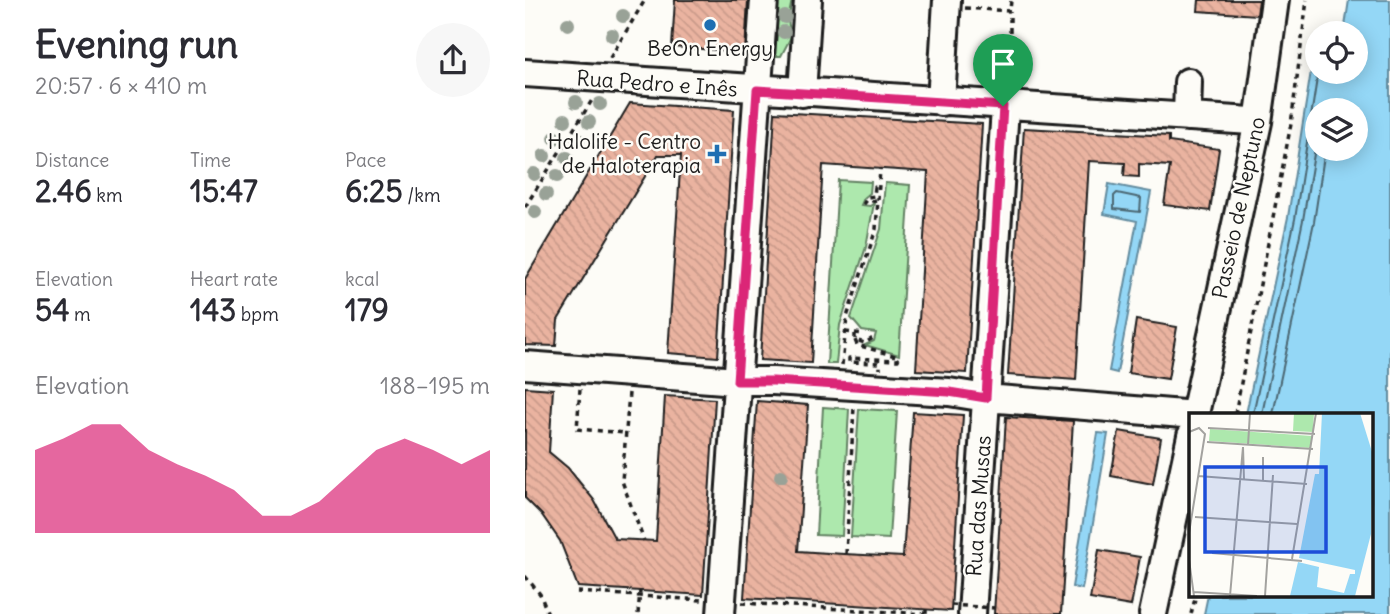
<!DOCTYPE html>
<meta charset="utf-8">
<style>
:root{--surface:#fff;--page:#f7f7f7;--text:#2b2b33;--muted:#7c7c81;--accent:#db2777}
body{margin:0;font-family:Delius,sans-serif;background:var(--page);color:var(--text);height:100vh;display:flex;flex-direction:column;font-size:26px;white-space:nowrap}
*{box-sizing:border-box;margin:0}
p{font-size:23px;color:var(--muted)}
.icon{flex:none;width:38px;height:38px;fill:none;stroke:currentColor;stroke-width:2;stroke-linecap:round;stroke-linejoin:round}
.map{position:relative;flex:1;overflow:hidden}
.panel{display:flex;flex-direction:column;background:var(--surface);width:525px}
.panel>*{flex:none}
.controls{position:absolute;left:780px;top:21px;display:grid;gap:14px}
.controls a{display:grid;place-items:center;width:63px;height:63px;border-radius:50%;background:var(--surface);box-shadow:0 4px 18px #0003;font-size:35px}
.pin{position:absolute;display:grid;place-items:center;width:60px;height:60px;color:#fff;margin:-72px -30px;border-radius:50% 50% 50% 0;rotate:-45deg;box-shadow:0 0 7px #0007}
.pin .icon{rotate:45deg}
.round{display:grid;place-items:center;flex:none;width:74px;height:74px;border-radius:37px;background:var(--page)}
.overview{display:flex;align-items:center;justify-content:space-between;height:119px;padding:0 35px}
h1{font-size:38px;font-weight:700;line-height:52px}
.figures{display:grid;grid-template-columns:repeat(3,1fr);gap:10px;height:119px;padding:7px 35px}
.figures div{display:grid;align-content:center}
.figures b{font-size:30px;font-weight:700}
.figures small{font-size:19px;font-weight:400}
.figures p{font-size:19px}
.chart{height:196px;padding:14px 35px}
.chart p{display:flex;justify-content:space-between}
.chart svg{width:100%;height:126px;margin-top:7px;fill:var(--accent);opacity:.7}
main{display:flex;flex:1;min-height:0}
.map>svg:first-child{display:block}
.grass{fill:#ade8ad;stroke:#648264;stroke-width:2}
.water{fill:#94d7f6;stroke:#648c9f;stroke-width:2;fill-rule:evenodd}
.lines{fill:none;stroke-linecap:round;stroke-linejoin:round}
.shore{stroke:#4c6773;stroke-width:2}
.building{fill:url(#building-back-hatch);stroke:#1c1c1c;stroke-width:2}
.minor-casing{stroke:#1c1c1c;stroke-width:32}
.path{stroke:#1c1c1c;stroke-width:3.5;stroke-dasharray:5 5;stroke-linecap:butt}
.minor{stroke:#fdfcf7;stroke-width:26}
.path-bridge{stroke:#1c1c1c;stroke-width:3.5;stroke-dasharray:5 5;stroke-linecap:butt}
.tree{fill:#99a297}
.route-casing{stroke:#fff;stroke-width:14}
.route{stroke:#db2777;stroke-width:9}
.poi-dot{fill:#1f6fb2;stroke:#fdfcf7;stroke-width:2.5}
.labels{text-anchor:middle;stroke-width:5;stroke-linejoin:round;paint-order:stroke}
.poi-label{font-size:21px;fill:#1c1c1c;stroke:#fdfcf7}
.street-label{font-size:21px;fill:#1c1c1c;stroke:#fdfcf7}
.inset-road{fill:none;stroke:#a3a29f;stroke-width:2}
.view{fill:#1d4ed8;fill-opacity:0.15;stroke:#1d4ed8;stroke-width:3.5}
.inset-edge{fill:none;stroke:#1c1c1c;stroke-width:3.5}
</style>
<main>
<section class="panel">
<div class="overview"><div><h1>Evening run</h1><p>20:57 · 6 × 410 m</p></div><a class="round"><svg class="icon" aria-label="share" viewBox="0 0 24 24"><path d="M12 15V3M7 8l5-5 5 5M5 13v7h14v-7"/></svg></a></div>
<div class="figures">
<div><p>Distance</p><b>2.46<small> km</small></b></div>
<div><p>Time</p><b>15:47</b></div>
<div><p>Pace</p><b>6:25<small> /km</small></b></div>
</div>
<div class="figures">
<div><p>Elevation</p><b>54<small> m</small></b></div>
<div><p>Heart rate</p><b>143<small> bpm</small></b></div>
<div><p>kcal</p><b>179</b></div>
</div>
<div class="chart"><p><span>Elevation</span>188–195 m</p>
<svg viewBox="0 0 160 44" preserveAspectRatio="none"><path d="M0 44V15L10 11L20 6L30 6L40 15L50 20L60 24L70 29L80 38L90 38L100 33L110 24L120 15L130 11L140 15L150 20L160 15V44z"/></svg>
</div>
</section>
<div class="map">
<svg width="865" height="614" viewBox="0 0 865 614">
<defs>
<pattern id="building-back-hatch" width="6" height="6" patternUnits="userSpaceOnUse" patternTransform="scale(1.75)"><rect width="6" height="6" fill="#eab3a0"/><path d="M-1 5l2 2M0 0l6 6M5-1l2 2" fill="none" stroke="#c89989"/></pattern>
</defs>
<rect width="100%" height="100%" fill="#fdfcf7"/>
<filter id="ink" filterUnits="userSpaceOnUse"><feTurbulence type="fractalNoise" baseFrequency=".0143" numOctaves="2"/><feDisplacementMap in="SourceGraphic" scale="14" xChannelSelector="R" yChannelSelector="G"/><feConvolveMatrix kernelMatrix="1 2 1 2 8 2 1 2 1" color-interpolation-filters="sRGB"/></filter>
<g filter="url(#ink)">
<path class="grass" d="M253,0H267L263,20L266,37L256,56H249Z
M313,180L346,182L345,193L339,198L336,205L345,206L349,203L341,247L315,325L311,364H302Z
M360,183L385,185L374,355L340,345L349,341L351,333L337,331L326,318L356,229Z
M298,407L324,409L317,536L291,535Z
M334,409L372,411L364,539L326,537Z"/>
<path class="water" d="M824,0H865V614H679L683,595H846V414H721L763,217L789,52L793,53V72H831V33H819ZM831,110V149H793V110Z
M584,184L626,192L592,373L584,371L612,221L579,214Z
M573,433L583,434L557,589L547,587Z"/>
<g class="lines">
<path class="shore" d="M592,193L616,198L615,212L589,209V196Z
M728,414L770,219L793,72
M737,414L778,220L793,130
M748,414L789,222L800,149"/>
</g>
<path class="building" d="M150,0H223L220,52L147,47Z
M674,0H734L732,15L673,11Z
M105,103L209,110L193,357L143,353L156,155H133L33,320L31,346L0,345V279Z
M250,112L457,124L442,373L391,370L403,172L298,165L286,363L235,360Z
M499,128L644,136V142L694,149L685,211L639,205L645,166L614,164V177L599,176L600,163L564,161L551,380L483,375Z
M611,320L652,327L643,379L603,373Z
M0,387L28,389L24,452L43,468L69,500L90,539L131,541L140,396L190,399L178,595L53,587L35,541L17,515L0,498Z
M232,401L283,405L273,551L319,554L378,557L388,412L438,415L426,611L219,598Z
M481,417L548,421L536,614H469Z
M594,431L636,438L628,484L586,476Z
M574,550L615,557L606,606L565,599Z"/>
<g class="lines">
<g class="minor-casing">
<path id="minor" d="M0,73L726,121
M277,93L283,0
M416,102L422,0
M662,117L663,82
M0,365L212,381H248L424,392L461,398L658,414
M670,414L733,122L750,0
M196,614L239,0
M447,614L483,62
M628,614L666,436"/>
</g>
<path class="path" d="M440,8L485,11L486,0
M485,32V11
M85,58L120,0
M351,200L339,203L343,197L349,196L350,187H355
M0,207L69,97
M320,332L339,334
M330,334V340L340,343L348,338L349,334
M330,340L332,345L374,357L373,360L324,358V362L355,363V369
M317,365L322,317L351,229L355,169
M55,389L52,429L101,433
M104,393L97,481L119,541
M710,414L766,124L782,0
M321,554L329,407
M0,576L15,594L23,614
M52,592L177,600
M217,603L400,614
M113,614L115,591
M401,614V604
M666,614L671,595"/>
<use href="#minor" class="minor"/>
<path class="path-bridge" d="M426,605L469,608"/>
</g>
<g class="tree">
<circle cx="98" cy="16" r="7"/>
<circle cx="260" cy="17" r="7"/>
<circle cx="43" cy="24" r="7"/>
<circle cx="259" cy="32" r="7"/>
<circle cx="87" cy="35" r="7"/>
<circle cx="51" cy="102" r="7"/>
<circle cx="75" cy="104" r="7"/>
<circle cx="40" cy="120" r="7"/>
<circle cx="64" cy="122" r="7"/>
<circle cx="30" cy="138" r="7"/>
<circle cx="53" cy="140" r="7"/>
<circle cx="19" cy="156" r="7"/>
<circle cx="42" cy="158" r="7"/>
<circle cx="9" cy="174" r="7"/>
<circle cx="32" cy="176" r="7"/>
<circle cx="21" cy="194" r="7"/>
<circle cx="10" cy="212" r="7"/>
<circle cx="256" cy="476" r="7"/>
</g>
</g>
<g class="lines" filter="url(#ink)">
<g class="route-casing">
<path id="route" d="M232,90L478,106L461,398L424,392L248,381H212Z"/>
</g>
<use href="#route" class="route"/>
</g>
<g class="poi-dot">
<circle cx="185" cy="25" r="7"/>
<path d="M188.5 143.5h7v7h7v7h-7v7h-7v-7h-7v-7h7z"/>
</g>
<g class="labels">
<g class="poi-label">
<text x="185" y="56">BeOn Energy</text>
<text x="176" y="149" text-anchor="end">Halolife - Centro<tspan x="176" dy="24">de Haloterapia</tspan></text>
</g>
<g class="street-label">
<text transform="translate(132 84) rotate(4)" y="7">Rua Pedro e Inês</text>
<text transform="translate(714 208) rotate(-78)" y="7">Passeio de Neptuno</text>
<text transform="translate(454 506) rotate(-86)" y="7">Rua das Musas</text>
</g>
</g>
<g transform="translate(664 413)">
<rect width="184" height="184" fill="#fdfcf7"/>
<path d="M105,0H125L124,19L104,18ZM21,16L123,23L122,35L20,28Z" fill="#ade8ad"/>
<path d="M133,0H171L184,42L182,121L166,183H101L109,149L130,154L128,174L155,180L161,161H166V157L110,145L126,61H130Z" fill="#94d7f6"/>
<path class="inset-road" d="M19,15L126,21M0,19L10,15L16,21L0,120M18,29L124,36M59,32L61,0M74,44V68M9,63L118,71M6,104L108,111M23,140L113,148M103,146L127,0M0,147L5,183M5,179L68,183M41,183L54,34L55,67M76,183L84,62"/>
<path class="view" d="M16,54H137V139H16Z"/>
<rect width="184" height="184" class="inset-edge"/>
</g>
</svg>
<div class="controls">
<a><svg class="icon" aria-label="locate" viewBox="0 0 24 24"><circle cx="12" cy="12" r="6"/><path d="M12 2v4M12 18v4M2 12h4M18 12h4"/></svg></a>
<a><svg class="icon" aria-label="layers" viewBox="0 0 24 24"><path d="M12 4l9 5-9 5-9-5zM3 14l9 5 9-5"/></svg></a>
</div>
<div class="pin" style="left:478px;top:106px;background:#1e9e55"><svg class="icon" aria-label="arrive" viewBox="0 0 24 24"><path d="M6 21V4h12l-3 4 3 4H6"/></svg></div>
</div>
</main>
